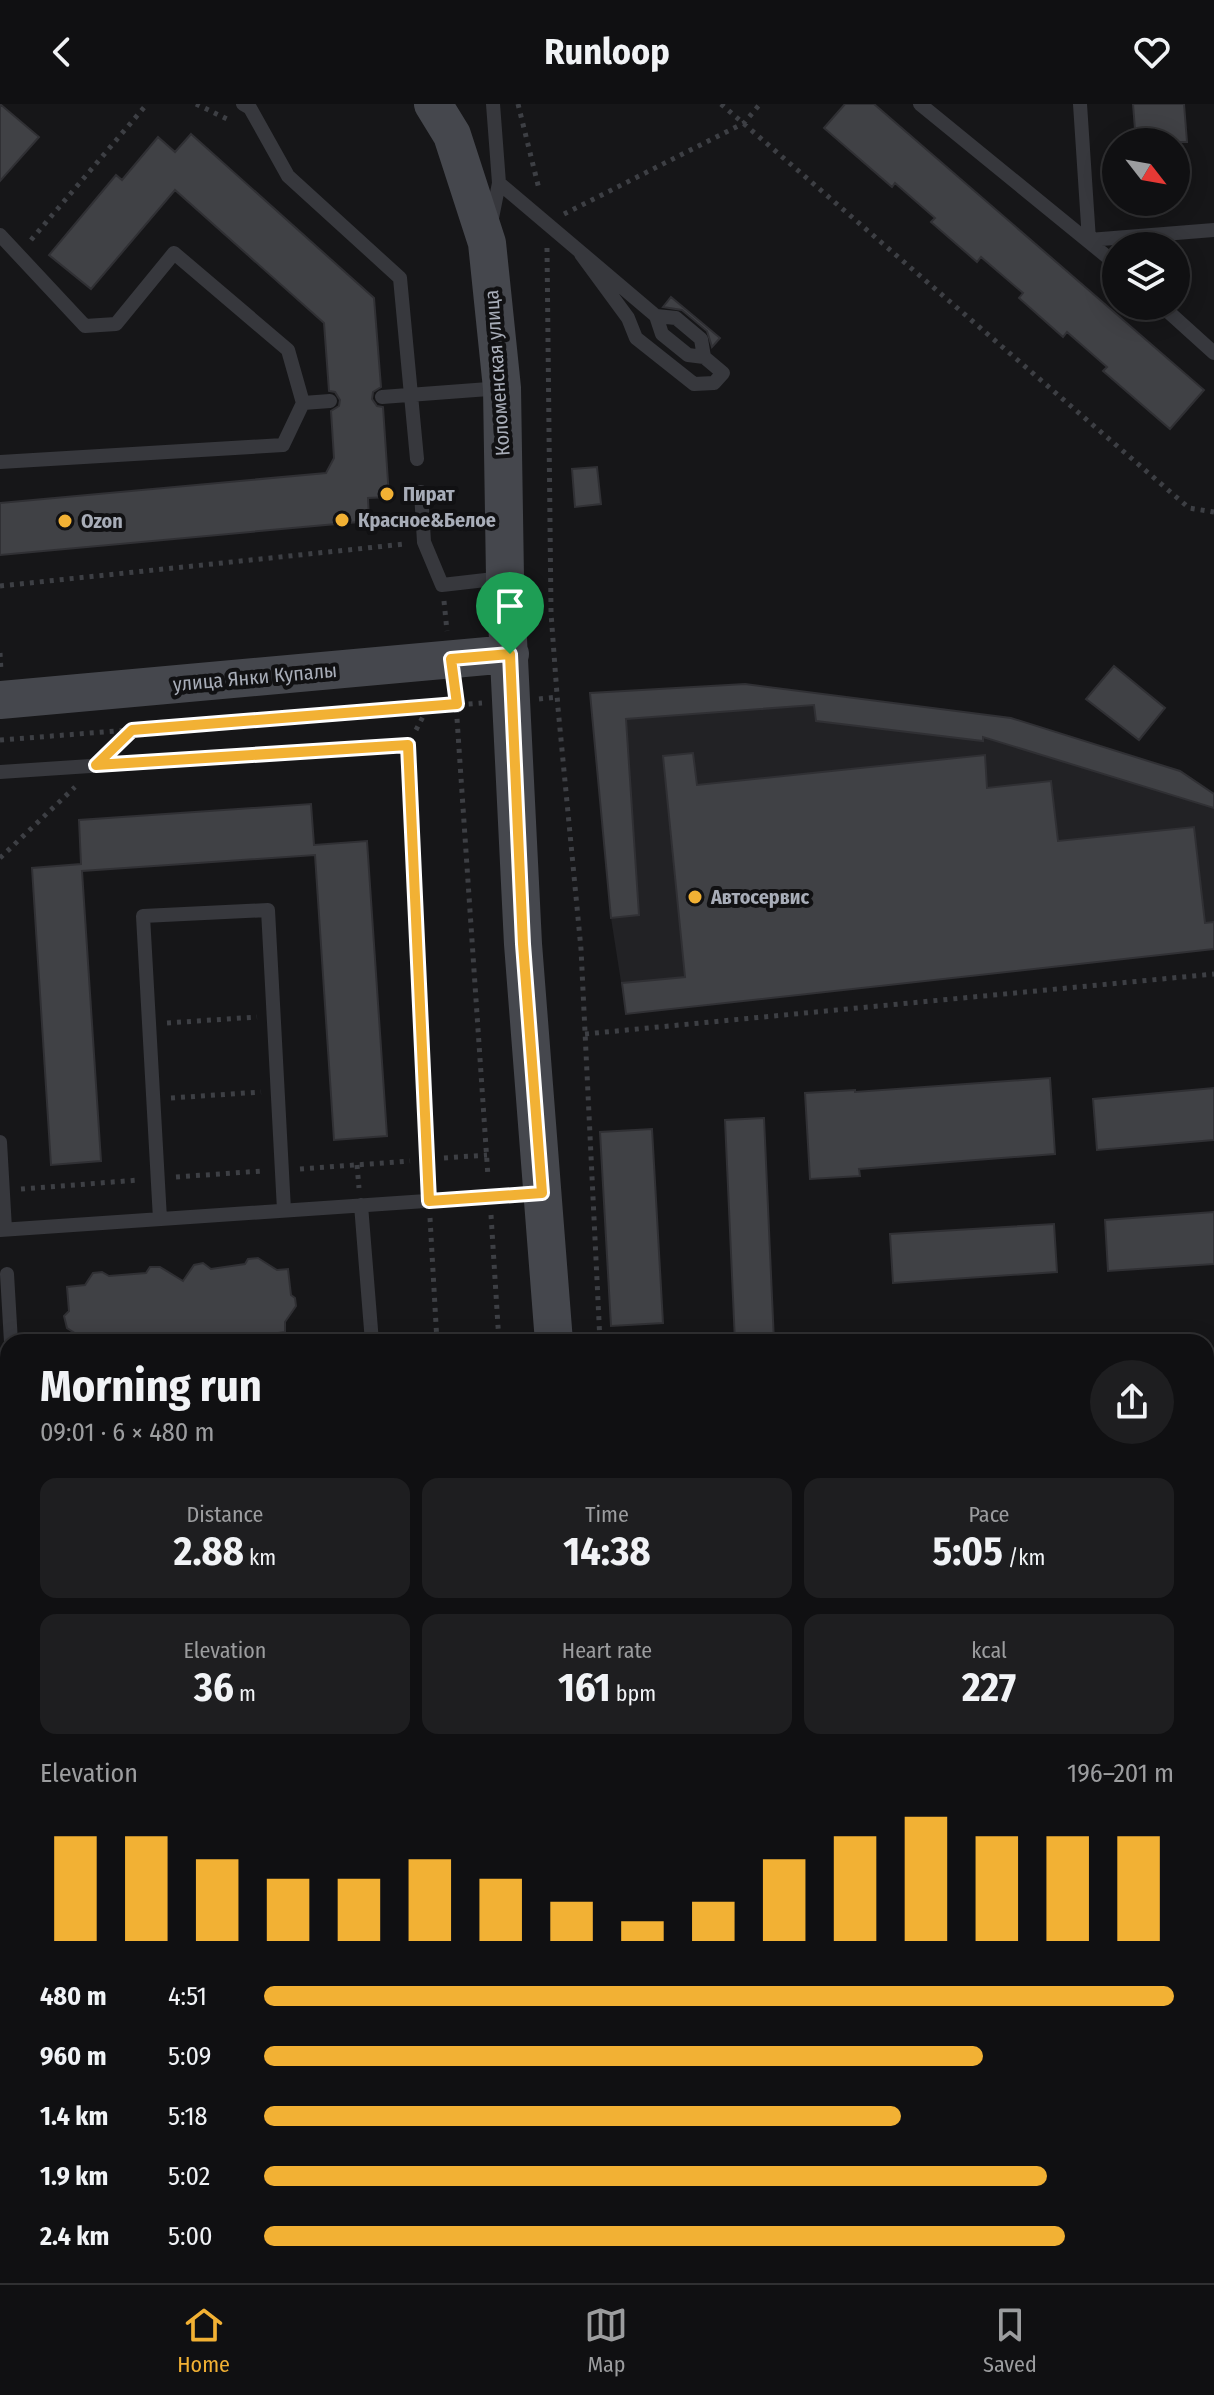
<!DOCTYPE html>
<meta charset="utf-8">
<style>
:root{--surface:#101012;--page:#1e1e20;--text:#f1f3f6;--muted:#9c9d9f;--line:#303032;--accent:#f2b134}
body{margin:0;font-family:"Fira Sans Condensed",sans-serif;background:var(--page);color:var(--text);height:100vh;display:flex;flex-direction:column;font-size:30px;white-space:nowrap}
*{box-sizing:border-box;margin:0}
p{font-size:26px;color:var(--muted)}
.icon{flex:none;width:44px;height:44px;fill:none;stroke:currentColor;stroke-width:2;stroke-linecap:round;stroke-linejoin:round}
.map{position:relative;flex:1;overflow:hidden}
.panel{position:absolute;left:0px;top:1230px;width:1214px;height:950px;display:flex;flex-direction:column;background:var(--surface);border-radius:24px 24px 0 0;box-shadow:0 4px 20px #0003,0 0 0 2px var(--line)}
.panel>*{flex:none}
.needle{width:52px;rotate:121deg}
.buttons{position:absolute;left:1102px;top:24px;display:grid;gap:16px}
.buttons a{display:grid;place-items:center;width:88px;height:88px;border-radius:50%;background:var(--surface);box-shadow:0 4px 20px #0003,0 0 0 2px var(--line);font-size:40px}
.pin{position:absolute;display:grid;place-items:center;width:68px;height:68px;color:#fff;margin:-82px -34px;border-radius:50% 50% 50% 0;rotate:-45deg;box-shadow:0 0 8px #0007}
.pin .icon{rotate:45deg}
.round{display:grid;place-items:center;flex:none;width:84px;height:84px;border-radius:42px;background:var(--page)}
.headline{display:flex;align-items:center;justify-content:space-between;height:136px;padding:0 40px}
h1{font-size:44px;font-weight:700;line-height:60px}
.stats{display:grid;grid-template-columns:repeat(3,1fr);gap:12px;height:136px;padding:8px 40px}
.stats div{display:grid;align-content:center;border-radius:16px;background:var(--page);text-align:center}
.stats b{font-size:40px;font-weight:700}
.stats small{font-size:22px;font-weight:400}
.stats p{font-size:22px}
.chart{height:224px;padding:16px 40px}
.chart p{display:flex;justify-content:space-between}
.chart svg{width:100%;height:144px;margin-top:8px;stroke:var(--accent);stroke-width:6}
ul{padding:0 40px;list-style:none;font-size:26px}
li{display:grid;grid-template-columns:128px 96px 1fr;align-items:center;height:60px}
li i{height:20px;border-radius:10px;background:var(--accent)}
header{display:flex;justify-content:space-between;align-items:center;height:104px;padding:0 40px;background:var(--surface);font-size:36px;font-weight:700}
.tab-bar{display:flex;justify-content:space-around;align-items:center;height:112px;border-top:2px solid var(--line);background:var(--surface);font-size:22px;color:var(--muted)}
.tab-bar a{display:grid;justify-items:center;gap:4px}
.tab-bar .current{color:var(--accent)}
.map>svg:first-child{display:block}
.built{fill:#222225}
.green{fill:#1e261f}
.water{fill:#2c353c}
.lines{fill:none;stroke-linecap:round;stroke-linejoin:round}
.canal{stroke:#2c353c;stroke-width:28}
.building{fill:#404145;stroke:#303034;stroke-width:2}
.path{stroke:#3d3f44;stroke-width:5;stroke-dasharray:4 6;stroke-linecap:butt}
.lane{stroke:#37383d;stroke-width:14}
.secondary{stroke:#45474d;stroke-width:38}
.route-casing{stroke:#fff;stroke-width:16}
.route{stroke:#f2b134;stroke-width:10}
.poi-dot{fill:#f2b134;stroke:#111113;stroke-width:3}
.labels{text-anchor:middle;stroke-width:8;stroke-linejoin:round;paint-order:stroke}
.street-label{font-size:20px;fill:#a8adb8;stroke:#111113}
.poi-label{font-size:20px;font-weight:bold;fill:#a8adb8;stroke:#111113;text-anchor:start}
</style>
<header><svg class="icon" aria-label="back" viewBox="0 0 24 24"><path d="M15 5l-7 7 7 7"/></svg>Runloop<svg class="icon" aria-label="heart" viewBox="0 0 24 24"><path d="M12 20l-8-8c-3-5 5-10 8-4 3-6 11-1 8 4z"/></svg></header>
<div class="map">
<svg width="1214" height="2179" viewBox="0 0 1214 2179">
<rect width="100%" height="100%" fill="#161618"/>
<path class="built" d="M745,580L1011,614L1180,667L1214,690V845L626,910L611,814L590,589Z"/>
<path class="green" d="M1206,1790H1214V2179H680V2172H1206Z
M0,1861H8V2172H609V2179H0Z"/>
<path class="water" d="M1214,2003V2179H742L741,2172H1206V2004Z
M8,2070V2172H112L88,2179H0V2073Z
M281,2172H546L551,2179H286Z"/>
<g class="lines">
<path class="canal" d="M1206,1771H1214
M0,1827H8"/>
</g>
<path class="building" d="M0,0L39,33L0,77Z
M845,0H874L1204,286L1170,325L1103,267L1107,263L1067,228L1063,233L1019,194L1023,189L981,153L977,158L931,118L935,114L895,79L892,83L824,24Z
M1133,0H1184L1187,38H1136Z
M191,30L374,194L381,283L373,288L372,295L377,302L383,303L389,393L368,394L369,417L0,451V399L326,369L334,354L331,307L339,302L340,296L335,288L329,287L324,219L175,86L91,185L49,151L116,71L122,76L158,33L175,48Z
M671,193L720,234L712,243L707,227L682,206L663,203Z
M597,363L601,400L575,403L572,365Z
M1114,562L1165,604L1139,636L1086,595Z
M745,580L1011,614L1180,667L1214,690V704L983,633V637L816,617L814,601L626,615L639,811L611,814L590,589Z
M693,649L697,681L985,651L987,684L1051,677L1058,737L1194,723L1205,819L1214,818V845L626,910L622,879L685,873L663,652Z
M311,700L314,741L367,737L387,1032L334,1036L315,751L82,767L101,1057L51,1061L32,764L81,760L79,716Z
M1050,974L1055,1050L859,1065L860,1072L810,1075L805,989L855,986V988Z
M1214,984V1036L1097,1046L1093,995Z
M764,1014L774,1238H735L725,1016Z
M652,1025L663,1219L611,1222L600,1028Z
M1214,1108V1160L1108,1167L1105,1116Z
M1054,1120L1057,1168L893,1179L890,1130Z
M258,1154L277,1166L288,1165L291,1191L295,1194L296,1202L285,1218V1228L272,1230L267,1238L256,1232L187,1238H82L81,1233L67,1224L64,1212L69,1207L67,1183L85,1181L93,1169L102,1168L109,1172L146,1169L150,1163H160L183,1177L194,1161L203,1159L211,1165L245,1160L248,1155Z"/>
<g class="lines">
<path class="path" d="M196,0L227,15
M518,0L539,85
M721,0L1189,404L1214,408
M564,110L744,19L760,0
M31,136L147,0
M547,144L551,509L558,604L581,845L600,1238
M0,482L405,440
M444,497L447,527
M0,549L1,567
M455,585L488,1073
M539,595L558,593
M416,626L428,603
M0,636L482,599
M0,754L75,683
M167,919L257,913
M585,930L1214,870
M171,994L261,988
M444,1054L487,1051
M357,1061L359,1084
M300,1065L410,1057
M176,1073L262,1067
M21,1085L139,1076
M491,1111L499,1238
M430,1114L437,1238
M0,1352L8,1351
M0,1388L8,1387
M0,1745H8
M0,1891H8
M1206,1917L1214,1918
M1206,1946L1214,1945
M0,2009L8,2007
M673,2172L674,2179
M696,2172L700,2179
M712,2179L713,2172"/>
<path class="lane" d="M243,0L250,4L288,72L400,174L417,355
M920,0L1116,160
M1080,0L1089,136L1214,126
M499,79L656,212L662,230L688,251L704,253L723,269L714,279L694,280L636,234L628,214L581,150
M491,119L499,79L493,0
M0,131L85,222L116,220L174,149L288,246L303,299L330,297
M1162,202L1214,249
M656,212L676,214L701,235L704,253
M382,293L502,284
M0,358L283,341L303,299
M421,388L424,438L442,481L503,474
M0,668L408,641L429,1097
M0,1038L5,1125
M361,1101L372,1238
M160,1115L143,812L268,806L284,1106
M0,1126L542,1089
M7,1170L11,1238
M0,1312L8,1311
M0,1696L8,1695"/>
<path class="secondary" d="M433,0L452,31L487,139L502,284L505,474L523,840L554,1238
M0,596L510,550
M631,2172L632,2179"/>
</g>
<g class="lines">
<g class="route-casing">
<path id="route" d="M510,550L523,840L542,1089L429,1097L408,641L96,661L132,626L457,600L451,555Z"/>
</g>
<use href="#route" class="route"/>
</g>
<g class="poi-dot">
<circle cx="387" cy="390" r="8"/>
<circle cx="342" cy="416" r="8"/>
<circle cx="65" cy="417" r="8"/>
<circle cx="695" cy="793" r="8"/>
</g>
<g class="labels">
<g class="street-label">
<text transform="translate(497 269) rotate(-94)" y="7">Коломенская улица</text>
<text transform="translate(255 573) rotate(-5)" y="7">улица Янки Купалы</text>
</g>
<g class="poi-label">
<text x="403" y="397">Пират</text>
<text x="358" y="423">Красное&amp;Белое</text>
<text x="81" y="424">Ozon</text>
<text x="711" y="800">Автосервис</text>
</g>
</g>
</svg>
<div class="buttons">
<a><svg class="needle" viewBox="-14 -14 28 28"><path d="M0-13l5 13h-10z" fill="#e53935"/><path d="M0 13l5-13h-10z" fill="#9c9d9f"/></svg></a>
<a><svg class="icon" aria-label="layers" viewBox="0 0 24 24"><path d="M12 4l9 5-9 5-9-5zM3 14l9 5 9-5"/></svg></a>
</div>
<div class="pin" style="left:510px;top:550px;background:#1e9e55"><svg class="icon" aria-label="arrive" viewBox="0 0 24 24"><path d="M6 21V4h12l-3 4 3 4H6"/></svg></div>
<section class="panel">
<div class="headline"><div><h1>Morning run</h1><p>09:01 · 6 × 480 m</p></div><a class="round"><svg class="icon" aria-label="share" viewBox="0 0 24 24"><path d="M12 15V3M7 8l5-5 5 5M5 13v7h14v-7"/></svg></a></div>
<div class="stats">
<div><p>Distance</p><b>2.88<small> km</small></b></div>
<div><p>Time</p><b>14:38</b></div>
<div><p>Pace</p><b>5:05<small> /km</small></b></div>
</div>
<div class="stats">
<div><p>Elevation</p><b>36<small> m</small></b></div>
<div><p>Heart rate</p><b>161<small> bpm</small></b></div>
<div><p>kcal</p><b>227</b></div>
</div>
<div class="chart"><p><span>Elevation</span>196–201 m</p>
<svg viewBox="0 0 160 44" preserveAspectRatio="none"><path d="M5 44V12M15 44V12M25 44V19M35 44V25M45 44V25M55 44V19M65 44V25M75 44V32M85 44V38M95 44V32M105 44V19M115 44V12M125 44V6M135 44V12M145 44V12M155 44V12"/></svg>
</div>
<ul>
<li><b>480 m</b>4:51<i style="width:100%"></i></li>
<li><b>960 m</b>5:09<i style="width:79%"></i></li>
<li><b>1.4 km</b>5:18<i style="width:70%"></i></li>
<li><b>1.9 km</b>5:02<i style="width:86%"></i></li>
<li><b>2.4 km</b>5:00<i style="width:88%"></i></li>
</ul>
</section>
</div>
<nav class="tab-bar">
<a class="current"><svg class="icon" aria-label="home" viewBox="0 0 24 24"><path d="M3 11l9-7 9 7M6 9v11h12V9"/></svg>Home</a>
<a><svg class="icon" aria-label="map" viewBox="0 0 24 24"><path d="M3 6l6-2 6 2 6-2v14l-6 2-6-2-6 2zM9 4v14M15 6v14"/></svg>Map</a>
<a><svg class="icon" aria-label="saved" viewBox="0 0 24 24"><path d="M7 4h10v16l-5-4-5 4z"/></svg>Saved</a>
</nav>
